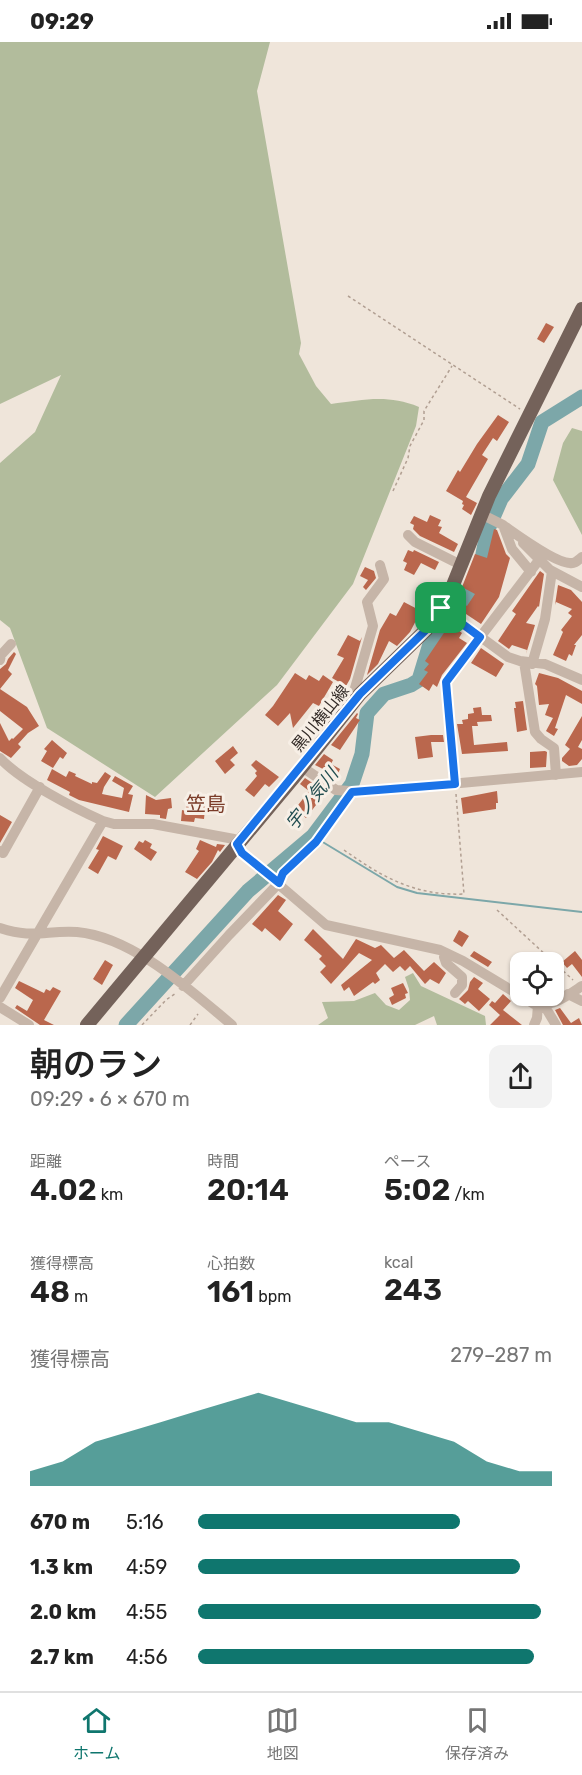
<!DOCTYPE html>
<html lang="ja">
<meta charset="utf-8">
<style>
:root{--surface:#fff;--page:#f2f2f2;--text:#222;--muted:#767676;--line:#e0e0e0;--accent:#0f766e}
body{margin:0;font-family:Rubik,"Noto Sans JP",sans-serif;background:var(--page);color:var(--text);height:100vh;display:flex;flex-direction:column;font-size:22px;white-space:nowrap}
*{box-sizing:border-box;margin:0}
p{font-size:20px;color:var(--muted)}
.icon{flex:none;width:33px;height:33px;fill:none;stroke:currentColor;stroke-width:2;stroke-linecap:round;stroke-linejoin:round}
.map{position:relative;height:983px;overflow:hidden}
.side{display:flex;flex-direction:column;background:var(--surface);flex:1}
.side>*{flex:none}
.tools{position:absolute;left:510px;top:910px;display:grid;gap:12px}
.tools a{display:grid;place-items:center;width:54px;height:54px;border-radius:12px;background:var(--surface);box-shadow:0 2px 4px #0004;font-size:30px}
.pin{position:absolute;display:grid;place-items:center;width:51px;height:51px;color:#fff;margin:-26px;border-radius:12px;box-shadow:0 3px 9px #0006}
.round{display:grid;place-items:center;flex:none;width:63px;height:63px;border-radius:12px;background:var(--page)}
.headline{display:flex;align-items:center;justify-content:space-between;height:102px;padding:0 30px}
h1{font-size:33px;font-weight:600;line-height:45px}
.metrics{display:grid;grid-template-columns:repeat(3,1fr);gap:9px;height:102px;padding:6px 30px}
.metrics div{display:grid;align-content:center}
.metrics b{font-size:30px;font-weight:600}
.metrics small{font-size:16px;font-weight:400}
.metrics p{font-size:16px}
.chart{height:168px;padding:12px 30px}
.chart p{display:flex;justify-content:space-between}
.chart svg{width:100%;height:108px;margin-top:6px;fill:var(--accent);opacity:.7}
ul{padding:0 30px;list-style:none;font-size:20px}
li{display:grid;grid-template-columns:96px 72px 1fr;align-items:center;height:45px}
li i{height:15px;border-radius:8px;background:var(--accent)}
.status{display:flex;justify-content:space-between;align-items:center;height:42px;padding:0 30px;background:var(--surface);direction:ltr}
.status svg{height:16px;fill:currentColor}
.menu{display:flex;justify-content:space-around;align-items:center;height:84px;border-top:2px solid var(--line);background:var(--surface);font-size:16px;color:var(--muted)}
.menu a{display:grid;justify-items:center;gap:3px}
.menu .on{color:var(--accent)}
.map>svg:first-child{display:block}
.green{fill:#b2bc9c}
.lines{fill:none;stroke-linecap:round;stroke-linejoin:round}
.stream{stroke:#7ca7a9;stroke-width:2}
.river{stroke:#7ca7a9;stroke-width:15}
.building{fill:#ba674d}
.path{stroke:#b19f92;stroke-width:1.5;stroke-dasharray:3 3;stroke-linecap:butt}
.minor{stroke:#c6b5a8;stroke-width:10}
.major{stroke:#74625a;stroke-width:14}
.route-casing{stroke:#fff;stroke-width:12}
.route{stroke:#1a73e8;stroke-width:8}
.labels{text-anchor:middle;stroke-width:6;stroke-linejoin:round;paint-order:stroke}
.street-label{font-size:16px;fill:#332b27;stroke:#f7efe6}
.water-label{font-size:18px;font-style:italic;fill:#214d50;stroke:#f7efe6}
.quarter-label{font-size:20px;fill:#7a3b28;stroke:#f7efe6}
</style>
<div class="status"><b>09:29</b><svg viewBox="0 0 49 12"><path d="M0 12V9h3v3zM5 12V6h3v6zM10 12V3h3v9zM15 12V0h3v12zM26 1h20v11H26zM47 4h2v5h-2z"/></svg></div>
<div class="map">
<svg width="582" height="983" viewBox="0 0 582 983">
<rect width="100%" height="100%" fill="#efe5da"/>
<path class="green" d="M0,0H270L257,49L301,301L299,312L316,344L331,362C364,358 387,352 419,365L416,384L353,542L277,643L155,755L47,686L10,586L0,578V421L35,390L61,333L0,362Z
M572,386L582,389V493L553,438L563,401Z
M413,931L421,944L485,974L486,983H437L434,974L415,983H318L328,976L322,960L354,959L375,951L386,963L399,968L410,958L409,947L405,935Z"/>
<g class="lines">
<path class="stream" d="M321,799L397,845L417,851L582,870"/>
<path class="river" d="M126,983L248,849L313,794L352,742L362,712L367,671L384,652L411,643L419,638L430,602L477,542L488,487L501,457L528,422L542,380L582,355"/>
</g>
<path class="building" d="M546,281L554,285L544,301L537,297Z
M498,373L509,380L497,399L493,396L482,413L488,417L466,455L477,461L471,473L462,467L464,463L462,462L463,459L446,449L458,428L460,430L477,402Z
M430,473L441,478L438,484L442,485L439,491L458,502L454,510L420,494L413,487L414,483L410,481L414,474L427,480Z
M494,487L497,488L506,512L510,516L499,555L481,582L460,568L464,562L467,564L475,552L462,545L475,512L487,516Z
M408,508L413,510L414,508L439,520L435,528L421,521L414,533L404,528L407,521L403,519Z
M365,525L374,529L376,536L366,548L363,545L368,538L360,534Z
M540,529L544,532L539,565L538,564L526,581L535,583L526,612L527,608L512,603L509,607L498,599L516,572L512,569Z
M558,543L571,548L582,560V593L574,603H576L572,614L569,612L566,619L553,613L563,590L561,588L572,574L568,571L572,567L556,560L555,563Z
M404,560L421,569L410,590L397,604L389,599L378,622L367,633L380,588L390,571L396,574Z
M450,582L462,591L459,596L467,601L442,633L437,645L433,642L429,649L419,642L428,630L424,628L429,622L425,619Z
M348,593L360,599L362,595L350,637L346,644L332,636L344,616L337,613Z
M481,606L504,622L496,635L471,621Z
M14,610L16,612L8,628L12,632L0,647L27,665L39,684L28,691L18,702L21,705L11,716L0,709V681L9,699L12,696L13,697L23,687L0,669V627L6,622L8,617Z
M295,631L306,638L309,633L319,639L323,633L333,640L319,664L313,661L293,686L290,671L278,684L265,673L273,664Z
M539,631L558,636L582,649V662L566,653L555,686L558,687L554,694L546,689L553,676L545,673L549,662L539,663L537,644L535,642Z
M523,659L527,688L517,690L514,666H516L515,660Z
M481,665L482,673H491L492,679L477,680L478,684H472L474,703L507,700L508,709L462,712L457,682H463L462,678L468,677V672L474,671L473,666Z
M357,671L358,672L356,676L360,678L340,708L331,703Z
M582,674V698L578,705L582,707V717L577,723L569,724L562,719V716L570,707L565,703Z
M431,693H443L444,700H431L433,715L418,717L415,695Z
M52,698L67,711L63,717L60,715L53,726L41,719L47,709L44,707Z
M233,704L238,711L230,718L235,723L225,732L215,719Z
M545,709L547,710L546,725L530,726V710Z
M324,712L333,718L331,722L340,727L337,734L315,723Z
M256,718L279,735L269,745L265,742L254,755L245,748L257,734L255,731L257,729L251,723Z
M52,727L66,735L69,729L76,732L75,734L92,742V740L97,741L105,730L111,734L104,745L102,752L122,756L124,746L112,739L115,734L133,744L128,752L133,753L129,770L79,758L69,753L70,750L47,738Z
M305,736L326,750L306,776L295,767L309,749L300,742Z
M497,749L498,761H496V767L463,772L461,756Z
M146,753L156,758L171,756L172,766L168,767L166,777L160,776V773L145,772Z
M206,757L204,777L195,776L194,780L181,779L182,768L186,769L187,759L200,761Z
M0,773L12,780L0,801Z
M103,794L123,804L116,818L108,814L98,832L88,826L99,808L96,807Z
M145,798L152,802L150,806L157,810L151,819L134,807L139,799L143,801Z
M200,798L216,805L217,802L225,803L220,810L218,808L212,820L197,837L185,830L199,809L196,807Z
M278,853L286,858L278,869L293,882L280,899L265,886L262,890L252,882Z
M313,887L343,917L356,897L375,906L381,903L394,916L404,908L424,929L434,920L446,931L439,942L430,937L425,942L410,924L405,929L400,924L393,930L385,922L376,931L380,938L375,942L373,940L354,954L349,945L344,949L341,943L372,918L359,911L331,942L320,930L326,924L319,917L322,914L304,898Z
M459,888L469,894L462,905L453,899Z
M474,909L492,920L488,925L470,914Z
M575,909L582,918V935L572,922L567,926L562,920Z
M105,918L113,923L102,943L93,937Z
M474,935L483,941L478,947L490,957L479,969L468,959L465,962L459,957L468,948L470,940Z
M19,939L44,951L46,947L50,949L53,945L61,949L44,978L54,983H40L15,966L17,963L27,969L33,958L15,946Z
M403,941L408,951L405,952L406,956L392,963L389,956L394,953L391,946Z
M503,952L511,959L503,968L522,983H490L500,973L489,963L492,959L495,961Z
M560,966L571,981L579,976L582,983H563L555,968Z"/>
<g class="lines">
<path class="path" d="M348,254L520,367
M393,449L408,416L410,404L424,378V369L452,324
M344,808C382,835 415,854 464,852L456,752
M497,868L573,938
M142,983L166,958L176,951
M190,983L198,972"/>
<path class="minor" d="M481,472L503,483L512,507L531,530
M503,483C516,492 555,521 570,521C575,522 578,518 582,515
M408,493L415,500L461,523
M523,501L550,528L582,545
M441,566L508,615L520,619L545,622L582,638
M0,618L1,613L11,602
M524,620L535,690L541,697L554,706L556,733
M532,622L545,577L552,529
M356,657L353,653L373,584L367,560L384,537L380,523
M0,716C21,739 74,766 103,779L114,782H153L234,797L242,811L326,883L440,908L463,919L534,962C553,965 567,954 582,944
M302,725L336,748L362,750L582,730
M455,742L446,640L539,518
M0,809L3,811L40,745
M0,886C32,897 47,888 77,890C133,895 190,948 232,983
M444,915L446,921L462,935V943L455,951
M183,944L229,893L279,841L283,831L316,800L352,750
M568,952L582,959
M0,956L103,779
M544,963L556,983
M0,965L29,983
M534,983L537,976L538,963"/>
<path class="major" d="M87,983L295,734L360,652L426,588L451,548L489,454L582,267"/>
</g>
<g class="lines">
<g class="route-casing">
<path id="route" d="M441,566L480,595L446,640L455,742L352,750L316,800L283,831L279,841L242,811L237,802L360,652L426,588Z"/>
</g>
<use href="#route" class="route"/>
</g>
<g class="labels">
<g class="street-label">
<text transform="translate(320 676) rotate(-51)" y="6">黒川横山線</text>
</g>
<g class="water-label">
<text transform="translate(312 757) rotate(-52)" y="6">宇ノ気川</text>
</g>
<g class="quarter-label">
<text x="206" y="769">笠島</text>
</g>
</g>
</svg>
<div class="tools">
<a><svg class="icon" aria-label="locate" viewBox="0 0 24 24"><circle cx="12" cy="12" r="6"/><path d="M12 2v4M12 18v4M2 12h4M18 12h4"/></svg></a>
</div>
<div class="pin" style="left:441px;top:566px;background:#1e9e55"><svg class="icon" aria-label="arrive" viewBox="0 0 24 24"><path d="M6 21V4h12l-3 4 3 4H6"/></svg></div>
</div>
<section class="side">
<div class="headline"><div><h1>朝のラン</h1><p>09:29 · 6 × 670 m</p></div><a class="round"><svg class="icon" aria-label="share" viewBox="0 0 24 24"><path d="M12 15V3M7 8l5-5 5 5M5 13v7h14v-7"/></svg></a></div>
<div class="metrics">
<div><p>距離</p><b>4.02<small> km</small></b></div>
<div><p>時間</p><b>20:14</b></div>
<div><p>ペース</p><b>5:02<small> /km</small></b></div>
</div>
<div class="metrics">
<div><p>獲得標高</p><b>48<small> m</small></b></div>
<div><p>心拍数</p><b>161<small> bpm</small></b></div>
<div><p>kcal</p><b>243</b></div>
</div>
<div class="chart"><p><span>獲得標高</span>279–287 m</p>
<svg viewBox="0 0 160 44" preserveAspectRatio="none"><path d="M0 44V38L10 34L20 26L30 22L40 18L50 14L60 10L70 6L80 10L90 14L100 18L110 18L120 22L130 26L140 34L150 38L160 38V44z"/></svg>
</div>
<ul>
<li><b>670 m</b>5:16<i style="width:74%"></i></li>
<li><b>1.3 km</b>4:59<i style="width:91%"></i></li>
<li><b>2.0 km</b>4:55<i style="width:97%"></i></li>
<li><b>2.7 km</b>4:56<i style="width:95%"></i></li>
</ul>
</section>
<nav class="menu">
<a class="on"><svg class="icon" aria-label="home" viewBox="0 0 24 24"><path d="M3 11l9-7 9 7M6 9v11h12V9"/></svg>ホーム</a>
<a><svg class="icon" aria-label="map" viewBox="0 0 24 24"><path d="M3 6l6-2 6 2 6-2v14l-6 2-6-2-6 2zM9 4v14M15 6v14"/></svg>地図</a>
<a><svg class="icon" aria-label="saved" viewBox="0 0 24 24"><path d="M7 4h10v16l-5-4-5 4z"/></svg>保存済み</a>
</nav>
